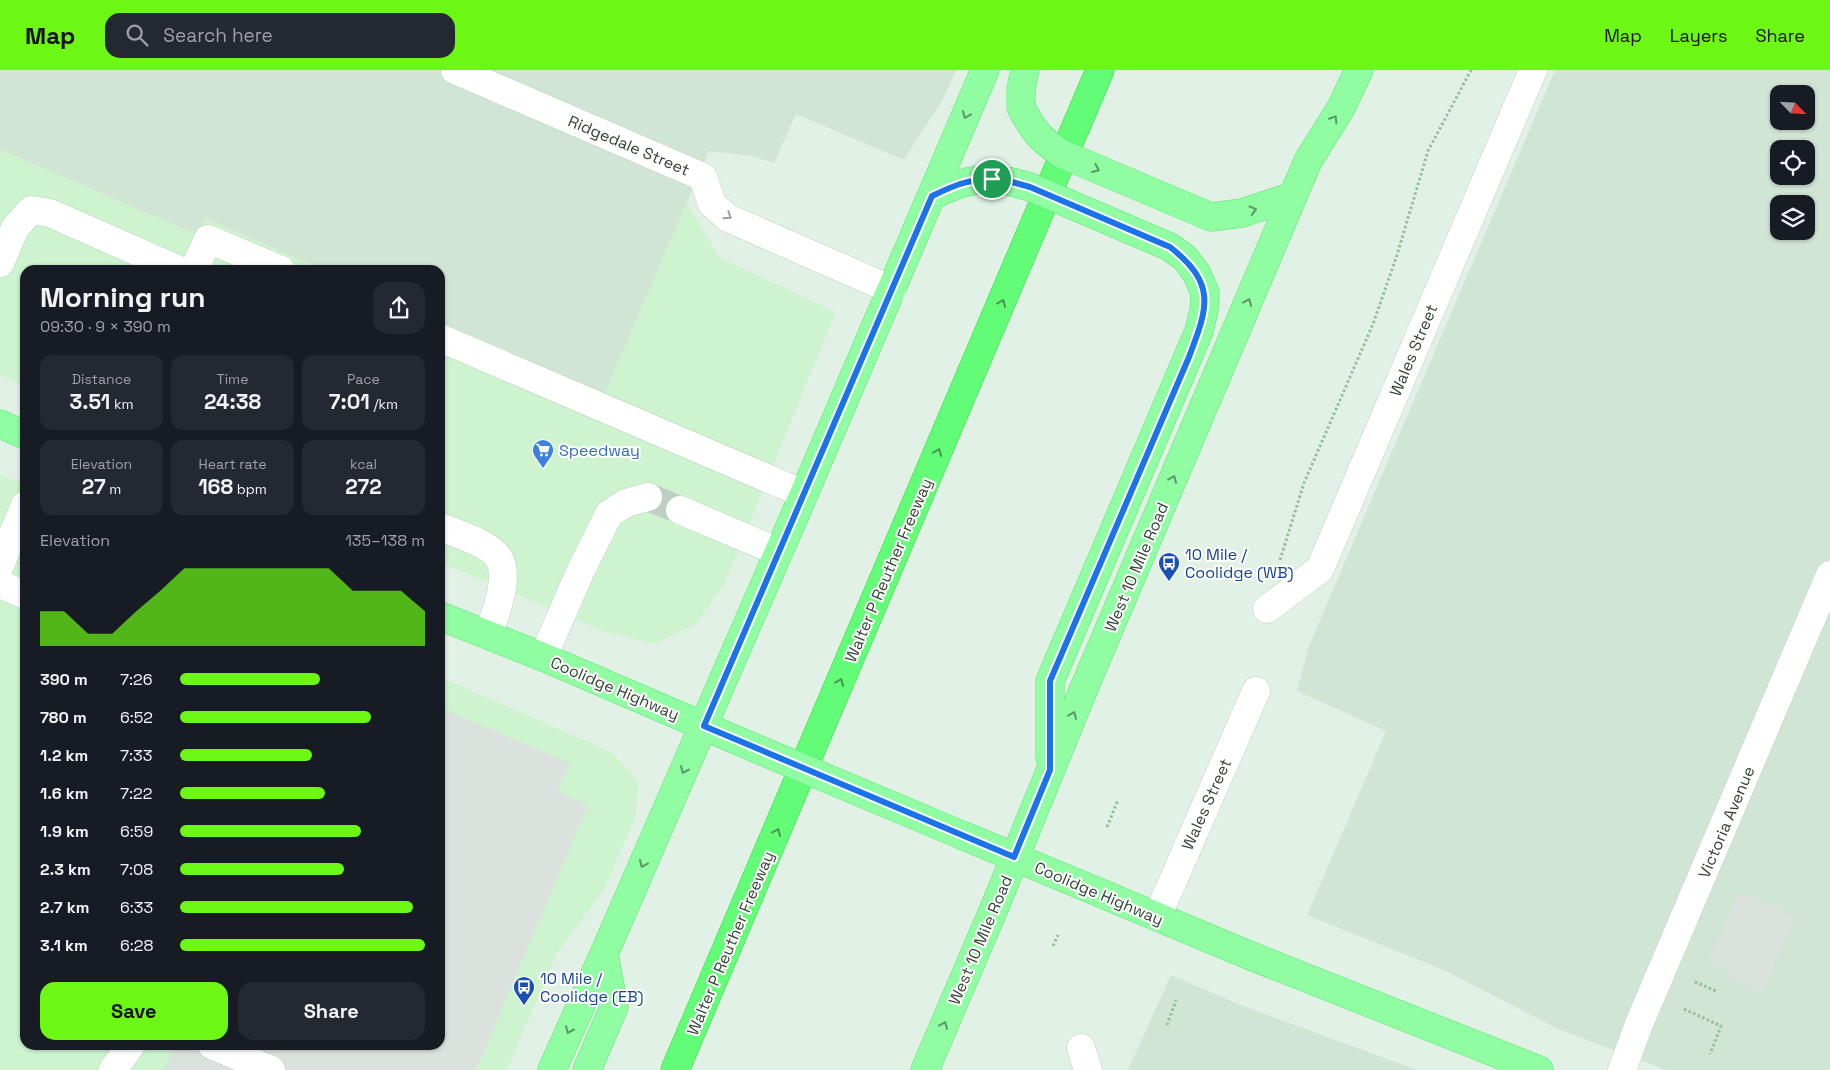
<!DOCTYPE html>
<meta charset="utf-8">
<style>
:root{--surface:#171b24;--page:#242831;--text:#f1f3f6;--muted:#9ea1a6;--accent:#6cf714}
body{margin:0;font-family:"Space Grotesk",sans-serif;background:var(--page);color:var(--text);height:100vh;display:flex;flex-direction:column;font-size:19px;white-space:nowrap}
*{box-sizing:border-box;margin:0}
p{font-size:16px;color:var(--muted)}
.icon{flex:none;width:28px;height:28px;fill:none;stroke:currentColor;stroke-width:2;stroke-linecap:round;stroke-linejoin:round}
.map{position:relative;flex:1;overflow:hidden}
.panel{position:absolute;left:20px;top:195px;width:425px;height:785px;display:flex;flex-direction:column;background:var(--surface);border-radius:15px;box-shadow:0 1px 4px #0004}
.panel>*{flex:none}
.needle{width:32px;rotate:115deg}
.buttons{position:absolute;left:1770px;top:15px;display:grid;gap:10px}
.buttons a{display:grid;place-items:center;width:45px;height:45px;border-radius:10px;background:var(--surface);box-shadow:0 1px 4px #0004;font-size:25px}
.pin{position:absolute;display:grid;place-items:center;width:42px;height:42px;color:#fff;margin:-21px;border:2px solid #fff;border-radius:50%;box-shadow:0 1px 5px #0007}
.round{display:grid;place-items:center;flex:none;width:52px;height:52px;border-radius:15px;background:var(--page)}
.summary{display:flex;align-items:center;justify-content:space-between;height:85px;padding:0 20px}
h1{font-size:28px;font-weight:800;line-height:38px}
.stats{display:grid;grid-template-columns:repeat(3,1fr);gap:8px;height:85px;padding:5px 20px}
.stats div{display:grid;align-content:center;border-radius:12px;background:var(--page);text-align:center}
.stats b{font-size:21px;font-weight:800}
.stats small{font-size:14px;font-weight:400}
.stats p{font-size:14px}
.chart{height:140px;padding:10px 20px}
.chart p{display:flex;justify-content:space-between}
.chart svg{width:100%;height:90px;margin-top:5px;fill:var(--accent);opacity:.7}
.cta{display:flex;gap:10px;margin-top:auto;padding:10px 20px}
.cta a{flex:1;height:58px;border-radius:15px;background:var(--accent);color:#111;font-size:20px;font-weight:800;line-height:58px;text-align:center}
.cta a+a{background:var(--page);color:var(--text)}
ul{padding:0 20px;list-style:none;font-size:16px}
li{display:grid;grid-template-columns:80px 60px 1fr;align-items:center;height:38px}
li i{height:12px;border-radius:6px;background:var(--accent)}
header{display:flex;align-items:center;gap:30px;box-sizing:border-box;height:70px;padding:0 25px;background:var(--accent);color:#111}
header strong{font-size:24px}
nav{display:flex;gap:28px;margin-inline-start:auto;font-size:18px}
.search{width:350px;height:45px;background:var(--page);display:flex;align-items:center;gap:12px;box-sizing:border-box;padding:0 18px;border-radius:15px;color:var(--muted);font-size:19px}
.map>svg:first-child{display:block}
.residential{fill:#d1e5d4;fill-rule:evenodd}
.commercial{fill:#cdf4ce}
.parking{fill:#dbe1dc}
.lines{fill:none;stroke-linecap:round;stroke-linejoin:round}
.minor-tunnel{stroke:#bfcec2;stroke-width:28;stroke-dasharray:28 14;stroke-linecap:butt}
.minor-casing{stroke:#bcd4bf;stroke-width:29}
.major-casing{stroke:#60e175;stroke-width:29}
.highway-casing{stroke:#33da43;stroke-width:29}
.path{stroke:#97be9b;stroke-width:3;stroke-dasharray:2.5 2.5;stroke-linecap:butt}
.minor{stroke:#fff;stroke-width:28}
.major{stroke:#90fda3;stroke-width:28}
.highway{stroke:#63fc77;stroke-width:28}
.major-bridge-casing{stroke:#60e175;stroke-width:29;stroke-linecap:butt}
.major-bridge{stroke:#90fda3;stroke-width:28}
.oneway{stroke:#5d9666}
.oneway2{stroke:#99a09a}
.oneway3{stroke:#499652}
.route-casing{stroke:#fff;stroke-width:10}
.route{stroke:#1a73e8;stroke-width:6}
.labels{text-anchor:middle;stroke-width:4;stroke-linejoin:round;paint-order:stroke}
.street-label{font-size:16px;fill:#334234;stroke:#fff}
.shop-label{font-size:16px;fill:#366cbe;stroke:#fff;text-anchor:start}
.transit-label{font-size:16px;fill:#164399;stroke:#fff;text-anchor:start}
</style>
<header>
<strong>Map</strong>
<div class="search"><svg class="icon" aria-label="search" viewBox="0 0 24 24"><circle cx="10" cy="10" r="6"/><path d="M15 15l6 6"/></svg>Search here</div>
<nav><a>Map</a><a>Layers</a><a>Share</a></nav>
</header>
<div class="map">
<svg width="1830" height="1000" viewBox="0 0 1830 1000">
<rect width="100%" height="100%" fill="#e2f1e5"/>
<path class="residential" d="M0,0H956L943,29L904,90L796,44L774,93L752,86L709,81L605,323L440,252V200H322L206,148L198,165L0,80Z
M1555,0H1830V1000H1666L1558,959L1444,900L1307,845L1386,661L1297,621L1309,576ZM1779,24H1806V51H1779ZM1779,79H1806V106H1779ZM1779,134H1806V161H1779Z
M1171,905L1243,936L1417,1000H1128Z"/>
<path class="commercial" d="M0,79L197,165L205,148L322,200H25V316L0,305Z
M687,133L720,188L836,242L725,513L696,554L654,574L603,561L440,492V252L605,323Z
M0,405L25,415V975H440V607L611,682L638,711L636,746L603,821L557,883L507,1000H0Z"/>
<path class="parking" d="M440,638L570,693L557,721L588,735L476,1000H164L175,975H440Z
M1739,823L1795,846L1763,921L1727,906L1728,901L1708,892Z"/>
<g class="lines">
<path class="minor-tunnel" d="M648,427L680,440"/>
<g class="minor-casing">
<path id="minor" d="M455,0L703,107L712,134L728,148L892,220
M0,193L15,158L31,140L50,143L179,200
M194,200L208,169L281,200
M440,268L804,424
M680,440L779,482
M440,457C455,463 490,474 498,487C511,507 495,544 488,565
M0,495L25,435
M0,514L25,525
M1267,539L1320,499L1533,0
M543,587L581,500L609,444L626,433L648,427
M1157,847L1256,621
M212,975L271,1000
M1081,978L1088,1000
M113,1000L131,975
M1622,1000L1639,954L1830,505"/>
</g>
<g class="major-casing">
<path id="major" d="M1021,37V19L1025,0
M932,126C955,115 966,110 992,109
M1211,147L1242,143L1293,126
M0,354L25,365
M440,546L543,587L750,676
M1050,688V611L1199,261L1204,240L1205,223L1197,204
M964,766L1251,886L1539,1000
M552,1000L604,884L804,424L985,0
M587,1000L614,937L604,884
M925,1000L993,841L1085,616L1308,91L1341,38L1359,0"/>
</g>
<g class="highway-casing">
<path id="highway" d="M675,1000L1100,0"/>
</g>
<path class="path" d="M1280,490L1304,413L1373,254L1397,185L1428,81L1471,0
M1107,757L1118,730
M1053,876L1058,865
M1695,912L1718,922
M1684,939L1721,956L1710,984
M1167,955L1176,930"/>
<use href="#minor" class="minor"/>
<use href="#major" class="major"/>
<use href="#highway" class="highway"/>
<g class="major-bridge-casing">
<path id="major-bridge" d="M1021,37C1033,61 1040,69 1062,84L1211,147
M992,109L1012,112L1030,117L1170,177L1185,188L1197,204
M750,676L964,766"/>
</g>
<use href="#major-bridge" class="major-bridge"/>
</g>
<defs><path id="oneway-chevron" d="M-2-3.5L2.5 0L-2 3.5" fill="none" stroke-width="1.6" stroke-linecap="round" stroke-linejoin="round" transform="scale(1.25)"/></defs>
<g class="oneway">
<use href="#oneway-chevron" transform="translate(966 45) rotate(113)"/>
<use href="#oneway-chevron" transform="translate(1334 49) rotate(-58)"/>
<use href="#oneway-chevron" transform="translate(1096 99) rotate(23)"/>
<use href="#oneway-chevron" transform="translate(1253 140) rotate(-16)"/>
<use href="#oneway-chevron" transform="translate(1248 232) rotate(-67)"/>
<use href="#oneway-chevron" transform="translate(1173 409) rotate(-67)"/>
<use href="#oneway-chevron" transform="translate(1073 645) rotate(-67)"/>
<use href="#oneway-chevron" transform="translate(684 700) rotate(114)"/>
<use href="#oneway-chevron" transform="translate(643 794) rotate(113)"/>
<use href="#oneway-chevron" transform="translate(944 955) rotate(-67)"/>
<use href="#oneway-chevron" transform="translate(569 960) rotate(114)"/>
</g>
<use class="oneway2" href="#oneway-chevron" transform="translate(728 146) rotate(34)"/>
<g class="oneway3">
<use href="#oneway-chevron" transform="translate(1002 233) rotate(-67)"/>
<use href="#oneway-chevron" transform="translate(938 382) rotate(-67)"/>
<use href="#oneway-chevron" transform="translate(840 612) rotate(-67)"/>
<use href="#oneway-chevron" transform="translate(777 762) rotate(-67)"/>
</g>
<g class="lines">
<g class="route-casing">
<path id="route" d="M992,109L1012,112L1030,117L1170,177C1217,214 1208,237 1189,287L1050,611V700L1014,787L704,656L932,126C955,115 966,110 992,109Z"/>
</g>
<use href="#route" class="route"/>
</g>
<defs>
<g id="supermarket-pin" transform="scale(1.125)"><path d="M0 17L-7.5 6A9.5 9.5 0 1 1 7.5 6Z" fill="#3f7fe0" stroke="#fff"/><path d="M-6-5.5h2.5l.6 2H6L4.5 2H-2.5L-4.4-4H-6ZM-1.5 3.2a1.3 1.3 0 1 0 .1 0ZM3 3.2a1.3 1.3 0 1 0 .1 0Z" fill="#fff"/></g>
<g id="bus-pin" transform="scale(1.125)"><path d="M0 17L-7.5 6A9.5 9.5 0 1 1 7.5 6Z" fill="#1a4fb4" stroke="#fff"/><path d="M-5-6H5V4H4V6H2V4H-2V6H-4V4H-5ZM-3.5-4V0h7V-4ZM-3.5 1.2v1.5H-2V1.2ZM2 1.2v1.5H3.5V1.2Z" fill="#fff"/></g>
</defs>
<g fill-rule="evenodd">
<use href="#supermarket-pin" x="543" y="380"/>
<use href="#bus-pin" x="1169" y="493"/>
<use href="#bus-pin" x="524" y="917"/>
</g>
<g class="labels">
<g class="street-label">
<text transform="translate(629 75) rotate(23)" y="6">Ridgedale Street</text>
<text transform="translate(1413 280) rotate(-67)" y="6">Wales Street</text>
<text transform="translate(1136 497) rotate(-67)" y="6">West 10 Mile Road</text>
<text transform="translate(888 500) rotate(-67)" y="6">Walter P Reuther Freeway</text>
<text transform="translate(615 618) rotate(23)" y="6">Coolidge Highway</text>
<text transform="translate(1206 734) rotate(-66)" y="6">Wales Street</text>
<text transform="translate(1726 752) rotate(-67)" y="6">Victoria Avenue</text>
<text transform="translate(1099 823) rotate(23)" y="6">Coolidge Highway</text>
<text transform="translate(980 870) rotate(-67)" y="6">West 10 Mile Road</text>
<text transform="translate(730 873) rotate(-67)" y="6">Walter P Reuther Freeway</text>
</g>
<g class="shop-label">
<text x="559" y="386">Speedway</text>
</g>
<g class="transit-label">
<text x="1185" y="490">10 Mile /<tspan x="1185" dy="18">Coolidge (WB)</tspan></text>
<text x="540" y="914">10 Mile /<tspan x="540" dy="18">Coolidge (EB)</tspan></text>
</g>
</g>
</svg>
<div class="buttons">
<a><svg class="needle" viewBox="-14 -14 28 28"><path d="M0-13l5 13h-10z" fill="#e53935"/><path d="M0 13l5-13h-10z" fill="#9ea1a6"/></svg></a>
<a><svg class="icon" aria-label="locate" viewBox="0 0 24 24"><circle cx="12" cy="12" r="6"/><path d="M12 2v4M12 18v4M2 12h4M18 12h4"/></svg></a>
<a><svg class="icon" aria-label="layers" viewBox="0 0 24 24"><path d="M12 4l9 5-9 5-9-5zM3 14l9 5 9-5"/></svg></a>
</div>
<div class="pin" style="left:992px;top:109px;background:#1e9e55"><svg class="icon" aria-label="arrive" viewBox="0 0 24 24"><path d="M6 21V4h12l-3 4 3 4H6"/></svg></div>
<section class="panel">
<div class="summary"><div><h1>Morning run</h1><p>09:30 · 9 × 390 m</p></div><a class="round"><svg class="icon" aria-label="share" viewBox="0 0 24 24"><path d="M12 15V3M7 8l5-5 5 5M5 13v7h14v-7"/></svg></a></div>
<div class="stats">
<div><p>Distance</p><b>3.51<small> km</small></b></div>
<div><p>Time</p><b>24:38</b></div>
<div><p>Pace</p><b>7:01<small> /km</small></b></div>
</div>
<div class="stats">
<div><p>Elevation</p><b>27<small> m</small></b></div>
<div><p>Heart rate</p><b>168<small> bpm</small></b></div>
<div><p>kcal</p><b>272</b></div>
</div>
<div class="chart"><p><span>Elevation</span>135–138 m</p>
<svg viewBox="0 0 160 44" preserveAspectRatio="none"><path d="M0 44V27L10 27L20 38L30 38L40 27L50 17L60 6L70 6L80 6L90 6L100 6L110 6L120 6L130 17L140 17L150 17L160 27V44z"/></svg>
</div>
<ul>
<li><b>390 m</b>7:26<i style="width:57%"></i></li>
<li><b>780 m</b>6:52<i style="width:78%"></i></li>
<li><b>1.2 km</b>7:33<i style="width:54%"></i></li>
<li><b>1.6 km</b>7:22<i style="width:59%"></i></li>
<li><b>1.9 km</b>6:59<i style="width:74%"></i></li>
<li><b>2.3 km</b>7:08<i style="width:67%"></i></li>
<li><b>2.7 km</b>6:33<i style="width:95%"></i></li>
<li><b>3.1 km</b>6:28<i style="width:100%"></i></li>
</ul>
<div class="cta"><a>Save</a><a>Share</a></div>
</section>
</div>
